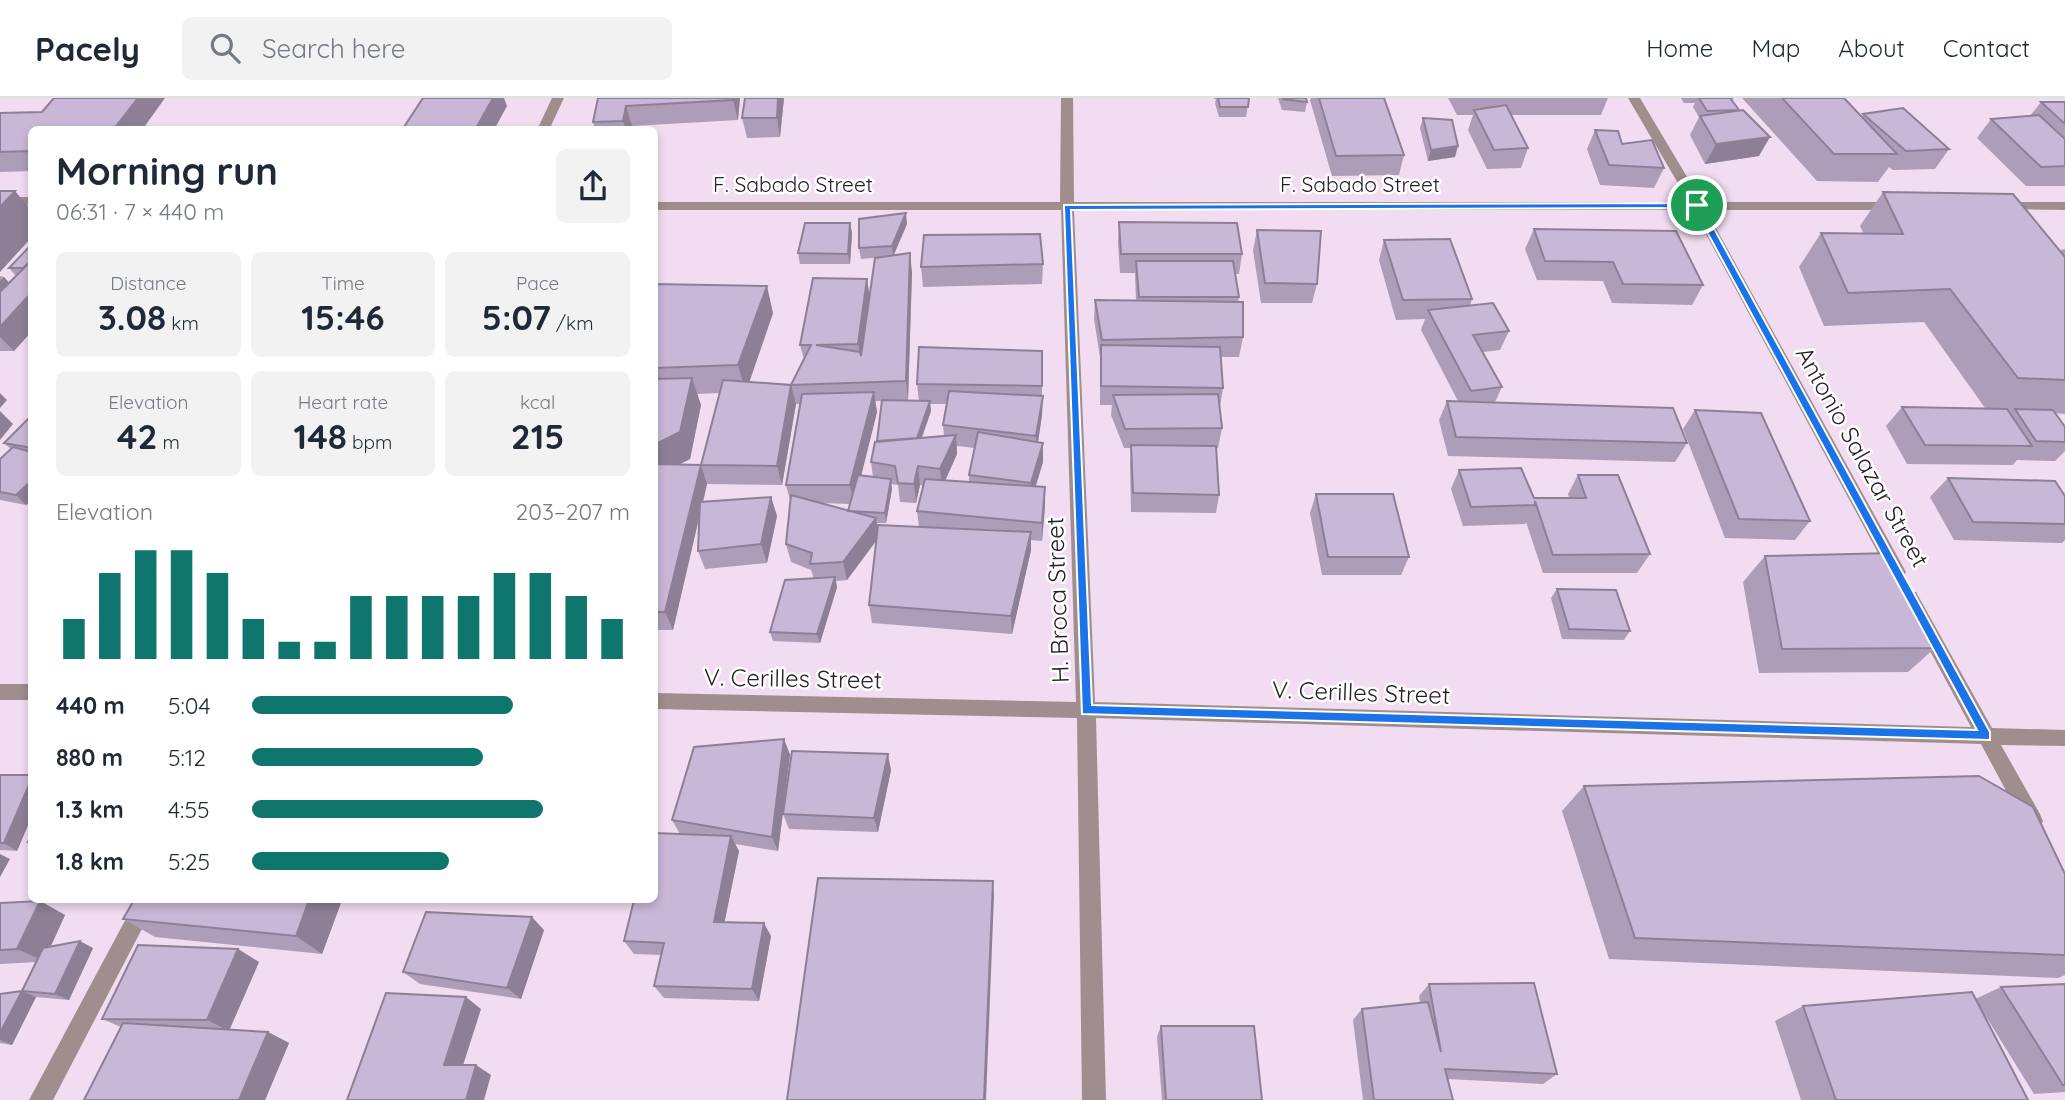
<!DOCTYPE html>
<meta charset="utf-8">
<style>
:root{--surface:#fff;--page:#f2f2f3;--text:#1f2937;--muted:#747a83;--line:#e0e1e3;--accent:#0f766e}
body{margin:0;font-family:Quicksand,sans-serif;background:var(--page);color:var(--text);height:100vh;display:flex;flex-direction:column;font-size:26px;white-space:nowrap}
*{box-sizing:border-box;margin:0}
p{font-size:23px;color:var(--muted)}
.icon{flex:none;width:38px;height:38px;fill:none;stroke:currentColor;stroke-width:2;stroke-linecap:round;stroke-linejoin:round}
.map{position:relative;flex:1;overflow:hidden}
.details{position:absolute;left:28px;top:28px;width:630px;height:777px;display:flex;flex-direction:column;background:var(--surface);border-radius:10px;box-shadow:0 4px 10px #0003}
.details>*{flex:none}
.pin{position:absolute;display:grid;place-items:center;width:60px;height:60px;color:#fff;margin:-30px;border:4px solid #fff;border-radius:50%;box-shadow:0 2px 7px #0007}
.round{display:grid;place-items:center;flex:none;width:74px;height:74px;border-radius:10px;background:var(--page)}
.headline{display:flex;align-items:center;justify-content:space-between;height:119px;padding:0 28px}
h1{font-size:38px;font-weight:800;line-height:52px}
.stats{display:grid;grid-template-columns:repeat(3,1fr);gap:10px;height:119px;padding:7px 28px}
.stats div{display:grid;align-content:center;border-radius:10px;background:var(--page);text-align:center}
.stats b{font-size:35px;font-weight:800}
.stats small{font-size:19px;font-weight:400}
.stats p{font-size:19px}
.chart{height:196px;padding:14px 28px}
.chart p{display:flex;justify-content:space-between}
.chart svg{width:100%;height:126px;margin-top:7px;stroke:var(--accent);stroke-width:6}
ul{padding:0 28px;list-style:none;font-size:23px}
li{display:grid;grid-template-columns:112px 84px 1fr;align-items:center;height:52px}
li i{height:18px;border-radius:9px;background:var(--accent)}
header{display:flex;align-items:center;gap:42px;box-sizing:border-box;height:98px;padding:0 35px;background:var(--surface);border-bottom:2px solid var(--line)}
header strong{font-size:33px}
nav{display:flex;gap:38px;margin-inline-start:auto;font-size:24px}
.search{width:490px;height:63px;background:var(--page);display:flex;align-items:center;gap:18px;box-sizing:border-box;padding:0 24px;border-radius:10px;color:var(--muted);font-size:26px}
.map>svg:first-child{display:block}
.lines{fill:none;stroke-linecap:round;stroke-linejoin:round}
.minor{fill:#a08e8e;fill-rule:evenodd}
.wall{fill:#ad9db9;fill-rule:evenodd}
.shaded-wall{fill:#8d8096}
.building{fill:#c9b7d7;stroke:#8d8096;stroke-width:2}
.route{fill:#1a73e8;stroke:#fff;stroke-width:2;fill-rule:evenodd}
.labels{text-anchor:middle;stroke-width:5;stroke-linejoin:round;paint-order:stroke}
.far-street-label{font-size:21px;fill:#272027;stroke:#fff}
.street-label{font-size:24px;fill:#272027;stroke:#fff}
</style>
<header>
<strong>Pacely</strong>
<div class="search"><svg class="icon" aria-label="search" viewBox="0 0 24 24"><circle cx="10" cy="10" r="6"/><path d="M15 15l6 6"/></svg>Search here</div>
<nav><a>Home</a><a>Map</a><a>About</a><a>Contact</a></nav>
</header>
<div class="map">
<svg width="2065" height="1002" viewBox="0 0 2065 1002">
<rect width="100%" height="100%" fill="#f1dcf1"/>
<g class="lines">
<path class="minor" d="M552,0H564L549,32H537Z
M1061,0H1073L1074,104H1689L1628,0H1640L1702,104H1897L1904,108L1897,112H1706L1906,474L1903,479H1891L1693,112H1074L1095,604L1971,629L1901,499L1904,494H1916L1992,630L2065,632V648L2001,647L2040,716L2043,723L2040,730L2033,732L2026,730L1981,646L1096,620L1106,1002H1082L1077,620L654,611V595L1076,604L1061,112H654V104H1060Z
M0,99H32V107H0Z
M1998,104H2065V112L1993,111L1991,108Z
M0,586H32V602H0Z
M136,802H157L53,1002H29Z"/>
</g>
<path class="wall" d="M598,0H740L738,22L632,28V32H595L593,24Z
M784,0L780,39L747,40L742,20Z
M1214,0H1249L1246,19H1219L1215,5L1216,1H1214Z
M1278,0H1306L1307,4L1305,14L1282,12Z
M1311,0H1384L1404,57L1399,77L1332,78L1310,2Z
M1448,0H1608L1601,17H1511L1528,50L1521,70L1487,71L1468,32L1473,17H1457Z
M1681,0H1734L1732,3L1759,58L1705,66L1690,37L1699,19L1693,9L1695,5H1684Z
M1742,0H1844L1862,19L1863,16L1949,51L1935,71L1893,72L1889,69L1878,84L1817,83Z
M2041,4H2065V88H2026L1977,40L1991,21L2030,18Z
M42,14L32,32V73L0,74V15Z
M1423,20L1455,59L1428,63L1420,30Z
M1595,32L1622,46L1664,70L1654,90L1600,87L1587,51Z
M1883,94L2060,152L2065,151V316L2055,315L2065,329V353L2055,363L2017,362L2013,367L1907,366L1886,328L1902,309L1985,310L1924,224L1824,228L1799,169L1821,135L1864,136L1860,128Z
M1119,124L1242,156L1239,176H1235L1239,199L1238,204L1243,239L1239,259H1220L1223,290L1220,309L1222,330L1218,350H1216L1219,397L1216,415L1131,414L1130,366L1131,350H1124L1111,317L1112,307H1100V259L1094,221L1095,202L1136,203L1135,175H1120L1118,144Z
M850,125L852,135L850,166H800L798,155Z
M907,126L894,157L912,174L908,302L919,303L917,286L1042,253V317L1038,344L1043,345V364L1035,389L1045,408L1042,443L1031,442V452L1012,536L872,525L869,507L876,443L847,482L836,483L837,489L820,545L773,543L770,534L814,481L811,472L791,464L786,446L790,402L786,387L800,306H796L782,387L707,386L701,367L720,295L697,296L701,307L690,361L678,367H701L707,386L703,404L771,399L777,418L767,465L705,471L698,453L699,419L673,532H654V186L773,215L749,284L791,287L804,261L800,247L870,198L882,159L861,161L859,150ZM875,303H882L877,343L871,364L873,379L861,378L877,314ZM930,306H947L943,327L944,338L922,340L931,313ZM957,348L975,350L969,377V384L945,382L957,356ZM891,386L898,387L900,404L916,405L920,387L923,388L917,413L919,429L878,431L877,425H886L892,391ZM821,405L850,406L848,413Z
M1534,131L1703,187L1692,207L1612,205L1603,183L1537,182L1525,151Z
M1257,132L1317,186L1312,205H1261L1253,152Z
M1384,142L1472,201L1470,208L1509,233L1500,252L1483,254L1502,289L1495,304L1687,345L1675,364L1448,358L1439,322L1447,303H1458L1421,232L1425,221L1396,222L1379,162Z
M32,146V233L14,253H0V178L4,179L9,185L16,178L9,170Z
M1043,166L1042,186L923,189L921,169Z
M1695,312L1810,423L1795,442L1725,440L1683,331Z
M32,320V402L26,407L0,402V361L11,351L4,345Z
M1459,372L1534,400H1569L1568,396L1578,377L1650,456L1637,475H1543L1526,424L1525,426L1463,428L1451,391Z
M1948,380L2065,398V442L2062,445L1954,442L1930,399Z
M1316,396L1409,459L1401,477H1322L1310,415Z
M1765,458L1935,550L1908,574L1759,575L1743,484Z
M1557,491L1630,533L1624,542L1562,541L1551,500Z
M784,641L790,657L783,716L891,672L878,734L789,731L783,716L778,753L735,746L739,753L724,824L771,838L759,903L664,900L654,888L661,857L634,856L624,843L680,736L672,722Z
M0,677H32V718L17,753L0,752Z
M1584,688L2065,776V877L2058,880L1609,861L1562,713Z
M134,802H342L322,856L155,839L123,821Z
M40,803L65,817L51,848L93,850L69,902L36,899L12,947L0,945V896L22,893L36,864L0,866V805Z
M544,832L521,901L420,886L403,874Z
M238,851L259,864L229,932L268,934L289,945L265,1002H84L121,929L102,921Z
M1429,886L1557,976L1543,986L1448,981L1453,1002H1363L1353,922L1362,911L1420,905L1419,898Z
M2065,886V994L2034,996L1977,904L2028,1002H1801L1775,923L1803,908L1975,901L2001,889Z
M1161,928L1262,1002H1162L1157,939Z"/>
<path class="shaded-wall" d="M138,0H165L142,32H113Z
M493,0H504L507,8L494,32H475Z
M733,0H740L738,22L733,2Z
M778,0H784L780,39L777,20Z
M626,8L632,28V32H626L623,23Z
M1770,39L1759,58L1705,66L1716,46Z
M1458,48L1455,59L1428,63L1431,52Z
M15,93L32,113V139L0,174V109Z
M906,115L907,126L893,158L892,148Z
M850,125L852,135L850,166L848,156Z
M910,155L912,174L908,302L906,283Z
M4,179L21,198L0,223V183Z
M867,181L870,200L862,265L858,246Z
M767,188L773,215L746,294L738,267Z
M32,194V233L14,253L0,239V229Z
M692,280L701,307L690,361L654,379V347Z
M791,287L796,306L782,387L777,368Z
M874,294L877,314L854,406L850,387Z
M0,295L7,302L0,310Z
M1043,298L1042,317L1036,357V338Z
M930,303L931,313L917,352L916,342Z
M0,313L13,326L0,342Z
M956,337L957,356L942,390L940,371Z
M1043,345V364L1031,404V385Z
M701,367L707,386L673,532L665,514Z
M918,368L920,387L916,405L914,386Z
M891,381L892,391L886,425L885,415Z
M32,382V391L27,390L32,394V402L26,407L16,397Z
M1045,389V408L1042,443V425Z
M771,399L777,418L767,465L761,446Z
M876,420L879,439L847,482L843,464Z
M1031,434V452L1012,536L1011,518Z
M835,479L837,489L820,545L817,536Z
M784,641L790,657L778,753L772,739Z
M888,656L891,672L878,734L874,720Z
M32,680V718L17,753L4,745Z
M731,738L739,753L722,837L714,824Z
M0,756L10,761L0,779Z
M993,783L994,797L986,1002H984Z
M309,802H342L322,856L296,838Z
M40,803L65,817L44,863L17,851Z
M532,819L544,832L521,901L507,890Z
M764,825L771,838L759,903L752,891Z
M80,843L93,850L69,902L55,896Z
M238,851L259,864L229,933L207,922Z
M22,893L36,899L12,947L0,942V935Z
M466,899L481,911L460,977L444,967Z
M268,934L289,945L265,1002H239Z
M476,967L491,977L484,1002H466Z"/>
<path class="building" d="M54,0H138L113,32H32V53L0,54V15L42,14Z
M423,0H493L475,32H402Z
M598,0H733V2L626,8L623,23L593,24Z
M745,0H778L777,20H742Z
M1218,0H1249L1248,9H1220Z
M1283,0H1306L1307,4L1283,1Z
M1319,0H1384L1404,57L1336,58Z
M1699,0H1730L1739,12L1707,13Z
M1782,0H1844L1897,56H1834Z
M2041,4H2065V26Z
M1506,7L1528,50L1494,52L1474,12Z
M1903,10L1949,51L1906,53L1863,16Z
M1743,12L1770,39L1716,46L1700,18Z
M2039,17L2065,41V68L2041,69L1991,21Z
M1423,20L1452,22L1458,48L1431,52Z
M1595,32L1618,33L1622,46L1652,42L1664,70L1609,67Z
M0,93H15L0,109Z
M1883,94L2013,96L2065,159V282L2018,280L1950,191L1848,195L1821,135L1903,136Z
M906,115L892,148L859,150V121Z
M1119,124L1237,125L1242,156H1121Z
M805,125H850L848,156L798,155Z
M1534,131L1676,133L1703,187L1623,186L1613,164L1545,163Z
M1257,132L1321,133L1317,186L1265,185Z
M1040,136L1043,166L921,169L924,137Z
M1450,141L1472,201L1403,202L1384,142Z
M32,146V162L23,170H9Z
M910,155L906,283L791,287L811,247H800L813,180L867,181L858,246L816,247L860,254L861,258L875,160Z
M32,162V194L0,229V194Z
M1136,163H1233L1239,199H1139Z
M654,186L767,188L738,267L654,270Z
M1095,202L1243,204V239L1102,242Z
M1493,205L1509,233L1473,237L1502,289L1471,293L1428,212Z
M1101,247L1220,249L1223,290L1101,288Z
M919,249L1042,253V288L917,286Z
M692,280L680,334L654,347V281Z
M723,282L791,287L777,368L701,367Z
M949,293L1043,298L1036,338L943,327Z
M874,294L850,387H786L802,296Z
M1218,296L1222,330L1125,331L1113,297Z
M882,302L930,303L917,340L877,343Z
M1447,303L1673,310L1687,345L1456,339Z
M1902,309L2007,311L2032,348L1925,347Z
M2015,311L2053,312L2065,329V344L2036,343Z
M1695,312L1761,315L1810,423L1739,421Z
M29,320H32V350L4,345Z
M978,334L1043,345L1031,385L969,377Z
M956,337L940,371L918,368L914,386L898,385L895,368L871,364L875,344Z
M1131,347L1216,348L1219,397L1133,395Z
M13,349L32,354V382L16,397L0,394V361Z
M654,366L701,367L665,514H654Z
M1521,370L1534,400H1586L1578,377H1618L1650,456L1553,457L1535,403V407L1471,409L1459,372Z
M858,377L891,381L885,415L848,413Z
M1948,380L2055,383L2065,398V426L1973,424Z
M925,381L1045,389L1042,425L917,413Z
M1316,396H1393L1409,459H1328Z
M791,397L876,420L843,464L810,466L812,455L786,446Z
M771,399L761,446L698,453L700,404Z
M878,427L1031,434L1011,518L869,507Z
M1893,455L1935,550L1782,551L1765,458Z
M835,479L817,536L770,534L785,482Z
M1557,491L1616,492L1630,533L1569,531Z
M784,641L772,739L672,722L694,649Z
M792,653L888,656L874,720L783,716Z
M0,677H32V680L4,745H0Z
M1979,678L2033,709L2065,776V857L1635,840L1584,688Z
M32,734V744H28Z
M654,735L731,738L714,824L764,825L752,891L654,888L664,845L624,843L634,802H654Z
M818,780L993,783L984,1002H787Z
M134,802H309L296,838L123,821Z
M40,803L17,851L0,852V805Z
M426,814L532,819L507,890L403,874Z
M80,843L55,896L22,893L43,850Z
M138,847L238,851L207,922L102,921Z
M1534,885L1557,976L1445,971L1453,1002H1374L1362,911L1428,904L1441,954L1429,886Z
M2065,886V987H2063L2001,889Z
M22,893L0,935V896Z
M1972,894L2028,1002H1836L1803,908Z
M386,895L466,899L444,967H476L466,1002H347Z
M123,925L268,934L239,1002H84Z
M1161,928H1254L1262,1002H1166Z"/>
<path class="route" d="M1700,105L1990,634V642L1082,616L1064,107ZM1694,110L1977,632L1092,607L1071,112Z"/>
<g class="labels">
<g class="far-street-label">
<text x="793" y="94">F. Sabado Street</text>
<text x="1360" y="94">F. Sabado Street</text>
</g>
<g class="street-label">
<text transform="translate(1862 359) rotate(61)" y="8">Antonio Salazar Street</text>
<text transform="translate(1058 502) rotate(-92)" y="8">H. Broca Street</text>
<text transform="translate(793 581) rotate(1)" y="8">V. Cerilles Street</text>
<text transform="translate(1361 595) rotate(2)" y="8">V. Cerilles Street</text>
</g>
</g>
</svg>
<div class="pin" style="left:1697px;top:107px;background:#1e9e55"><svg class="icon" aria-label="arrive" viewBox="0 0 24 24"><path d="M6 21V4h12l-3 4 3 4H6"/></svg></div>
<section class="details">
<div class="headline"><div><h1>Morning run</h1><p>06:31 · 7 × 440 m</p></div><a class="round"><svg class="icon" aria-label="share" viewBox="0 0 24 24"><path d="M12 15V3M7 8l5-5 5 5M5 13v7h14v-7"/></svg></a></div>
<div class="stats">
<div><p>Distance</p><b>3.08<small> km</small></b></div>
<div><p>Time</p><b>15:46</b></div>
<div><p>Pace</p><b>5:07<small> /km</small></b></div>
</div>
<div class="stats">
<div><p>Elevation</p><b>42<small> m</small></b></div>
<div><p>Heart rate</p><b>148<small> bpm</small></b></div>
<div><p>kcal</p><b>215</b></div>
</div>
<div class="chart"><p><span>Elevation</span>203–207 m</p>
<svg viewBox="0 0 160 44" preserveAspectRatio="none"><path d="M5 44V30M15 44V14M25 44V6M35 44V6M45 44V14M55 44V30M65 44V38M75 44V38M85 44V22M95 44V22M105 44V22M115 44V22M125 44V14M135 44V14M145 44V22M155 44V30"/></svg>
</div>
<ul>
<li><b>440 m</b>5:04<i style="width:69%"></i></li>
<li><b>880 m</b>5:12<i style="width:61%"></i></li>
<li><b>1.3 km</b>4:55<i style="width:77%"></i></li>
<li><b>1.8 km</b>5:25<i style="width:52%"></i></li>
</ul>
</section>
</div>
